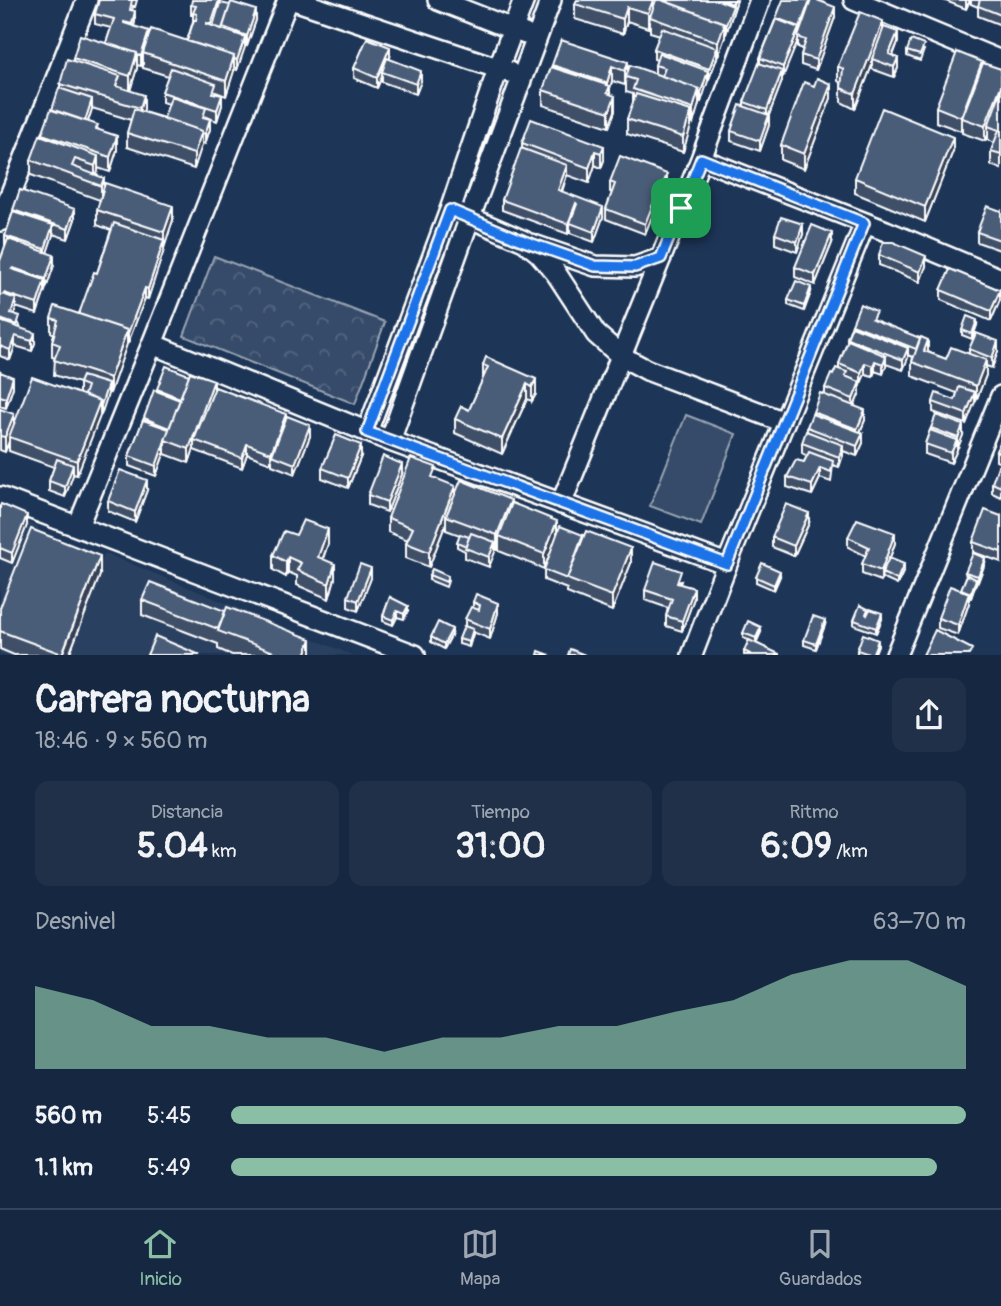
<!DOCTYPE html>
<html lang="es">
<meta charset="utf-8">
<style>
:root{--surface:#162841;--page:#1f3048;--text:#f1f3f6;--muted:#9ea6b1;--line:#35445a;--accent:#8abfa5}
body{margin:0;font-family:Pangolin,sans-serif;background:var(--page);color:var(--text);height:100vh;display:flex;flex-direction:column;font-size:26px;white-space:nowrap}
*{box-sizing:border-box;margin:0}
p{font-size:23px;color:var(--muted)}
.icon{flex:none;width:38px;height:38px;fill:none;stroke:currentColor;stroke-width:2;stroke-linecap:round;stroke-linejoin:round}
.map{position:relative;height:655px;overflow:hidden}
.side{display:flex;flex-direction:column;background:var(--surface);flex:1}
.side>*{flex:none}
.pin{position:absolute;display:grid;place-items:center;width:60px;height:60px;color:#fff;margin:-30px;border-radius:14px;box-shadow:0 4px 10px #0006}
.round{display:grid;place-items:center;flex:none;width:74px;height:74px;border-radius:14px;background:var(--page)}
.headline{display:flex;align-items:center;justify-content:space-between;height:119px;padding:0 35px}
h1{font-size:38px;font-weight:800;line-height:52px}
.figures{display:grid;grid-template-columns:repeat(3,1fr);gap:10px;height:119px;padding:7px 35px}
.figures div{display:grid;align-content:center;border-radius:14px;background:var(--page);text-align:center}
.figures b{font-size:35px;font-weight:800}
.figures small{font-size:19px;font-weight:400}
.figures p{font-size:19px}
.chart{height:196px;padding:14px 35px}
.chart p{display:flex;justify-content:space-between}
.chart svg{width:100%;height:126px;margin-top:7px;fill:var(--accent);opacity:.7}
ul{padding:0 35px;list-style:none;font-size:23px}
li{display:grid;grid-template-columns:112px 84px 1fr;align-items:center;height:52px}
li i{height:18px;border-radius:9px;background:var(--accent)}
.menu{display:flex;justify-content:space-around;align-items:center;height:98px;border-top:2px solid var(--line);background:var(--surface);font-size:19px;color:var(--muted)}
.menu a{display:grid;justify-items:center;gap:4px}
.menu .current{color:var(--accent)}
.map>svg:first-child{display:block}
.built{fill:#2a4161}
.grass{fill:#364b69;stroke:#9aa5b4;stroke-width:2}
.forest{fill:url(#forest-crowns);stroke:#9aa5b4;stroke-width:2}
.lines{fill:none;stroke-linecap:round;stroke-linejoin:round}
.minor-casing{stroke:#fff;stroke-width:24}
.minor{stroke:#1d3557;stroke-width:19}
.wall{fill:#405068;stroke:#fff;stroke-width:2;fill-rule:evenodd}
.shaded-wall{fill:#344155;stroke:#fff;stroke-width:2}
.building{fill:#4a5d79;stroke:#fff;stroke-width:2}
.route-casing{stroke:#fff;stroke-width:14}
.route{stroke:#1a73e8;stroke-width:9}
</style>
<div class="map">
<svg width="1001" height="655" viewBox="0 0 1001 655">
<defs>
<pattern id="forest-crowns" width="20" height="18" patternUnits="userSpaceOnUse" patternTransform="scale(1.75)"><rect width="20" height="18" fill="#364b69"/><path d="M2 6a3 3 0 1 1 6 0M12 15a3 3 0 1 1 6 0" fill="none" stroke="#546680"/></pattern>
</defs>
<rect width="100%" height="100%" fill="#1d3557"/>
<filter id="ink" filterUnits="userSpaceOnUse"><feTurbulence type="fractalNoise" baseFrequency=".0143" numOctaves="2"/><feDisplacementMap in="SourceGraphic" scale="14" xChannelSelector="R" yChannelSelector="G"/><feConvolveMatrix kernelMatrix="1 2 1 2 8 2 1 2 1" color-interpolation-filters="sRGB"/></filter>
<g filter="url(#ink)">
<path class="built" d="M0,512L37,526L48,548L98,567L105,553L352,655H0Z"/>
<path class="grass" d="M686,415L736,434L701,525L650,506Z"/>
<path class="forest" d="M214,256L385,322L355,404L184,336Z"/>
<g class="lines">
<g class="minor-casing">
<path id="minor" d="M294,0L509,72
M438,0L525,34
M854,0L1001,61
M701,159L886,231L1001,279
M459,213L524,241L539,253L556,273L596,334L621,356L647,370L784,422
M0,221L87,0
M531,244L595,266L635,267L661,258
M152,344L390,441L727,564
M367,432L450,210L498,69L524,0
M390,441L470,217L551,0
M0,497L415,655
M561,504L701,159L760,0
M78,526L152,344L288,0
M692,655L727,564L865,223
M896,655L1001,396"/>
</g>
<use href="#minor" class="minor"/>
</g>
<path class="wall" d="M99,0H137L135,7L133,6L132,11L135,21L134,26L149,35L187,41L193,21V15H191V5L220,0V4L256,20L247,46L245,45L237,70L234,69L226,96L216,92L222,105L217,121L206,117L210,129L205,144L202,143L194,169L127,147V133L131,120L92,108L88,122L98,129L117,150L110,172L98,168L96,175L104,189L173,220L148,299L145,298L128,343H127L110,393L108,392L101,415H100L77,475L73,474L65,497L49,491V481L54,467L9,451V441L5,452L0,450V409L14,424L79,393V383L54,375L55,358L52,357V342L54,334L51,332V318L79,314L97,273L111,230L97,225V210L100,200L31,175V160L42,136L60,89V84L73,61V58L106,43L111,28L95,24V14ZM143,60V68L168,76L162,92V102L169,104L164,118L143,112L144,109L130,90L137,68V65L141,66Z
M577,0H737L726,34H725V37L709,79H708L701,102L699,101L693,124L691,123L683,152L627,134V119L633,103V94L626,92V84L625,85L612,81L610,88V94L615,111L609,127L543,105V90L552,67L561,40L628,70L655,74V65L657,60L654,59V49L660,35L650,32V23L648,28L627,21L623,34L575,19V4Z
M811,0V2L835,17L816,70L801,65V55L803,49L798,47V40L782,77V81L769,115V125L760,151L731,141V131L744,107V102L760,63V58L776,18Z
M943,0H970L966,9Z
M971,0H1001V25L978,16V7L971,4Z
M883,29L898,42L893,56L898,68L894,77L872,69V65L855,109L841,102V83L838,81V66Z
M924,50L920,61L907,56V51Z
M390,57L389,59L421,81L416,94L382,82V76L377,88L354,78V68Z
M982,67L1001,69V169L991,165V151L994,143L988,140V135L985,141L962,133V127L961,131L936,122V107Z
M831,98L804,169L781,160V145Z
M522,143L604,146V160L601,168L595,165L589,183L567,175L562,192L603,217L594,242L570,233V228L568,234L502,210V200L522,149Z
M953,151L925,222L855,193V178Z
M610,182L667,184L657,210L655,209L645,234L606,219V209L612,193L610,192Z
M20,190L75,219L68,239L53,234L47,252L54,265L37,314L16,307L14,314L20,326L19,328L35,343L32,351L15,346L10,360L0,356V261L5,246V236Z
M1001,211L1000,250L977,242V232Z
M775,234H803L797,252L775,244Z
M832,243L815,285L795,277V267Z
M879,255L926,266L920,282L879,265Z
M941,290L1000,300L991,321L941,300Z
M811,292L804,311L788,305V300Z
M876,321L928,352L946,359L969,354V349L998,351L992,368L986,366V375L976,401L975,400L966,424L933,412V402L955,400L957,393L912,376V362L913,357L908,355L903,370L886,364L883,374L875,371L873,376L865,374L861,383L860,382V392L854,406L865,420L860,432L863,443L857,456L843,451V455L839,467L833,465L831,482L820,478L812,495L787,487V477L804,462L807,456L802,453V443L807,432V427L813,414V412L825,395V388L833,375L839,369V364L847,343V338L852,324Z
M977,325L972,339L962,335V330Z
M483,365L536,379V394L532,401L527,399L502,454L455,433V419L469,410L483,379Z
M0,372L13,387L6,408L0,406Z
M157,389H214L286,419L310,436L295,474L272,465V460L271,463L247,454L242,468L194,450V448L189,463L165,454V451L156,476L129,466V456L144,418Z
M931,428L963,435L951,463L925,454V444Z
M1001,441V463L996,461V451Z
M361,456L348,488L322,478V468Z
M1001,467V497L992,493V483Z
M402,474L387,512L368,505V495Z
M436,478L455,493L511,507L557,535L631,563L612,611L567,593V589L544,580V570L553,545L544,569L499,551V545L497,550L495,549L489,567L465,558V551L457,547V542L460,535L446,530V523L429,567L406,558V543L408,540L388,532V518Z
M147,490L135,522L108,511V501Z
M0,507L27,525L12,563L0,558Z
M1001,516V562L973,552V542Z
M809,523L794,556L772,547V537Z
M296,535L328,544L323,559L335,578L329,599L297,585V576L288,572L286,577L273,570V555Z
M848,537L895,543L890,558L904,570L897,585L882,578L881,581L862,574V564L866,556L848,547Z
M985,563L978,582L976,581L971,598H969V603L958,635L938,628V618L961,590L966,577L965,572Z
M100,575L69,655H14L0,649V608Z
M429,575L448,581L446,587L429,580Z
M780,576L774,590L756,582V577Z
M371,578L358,611L348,607V597Z
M681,581L680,584L694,598L682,631L666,626V616L668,608L645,600V590Z
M390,597L408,611L404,619L397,617L393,625L383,621V616Z
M142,600L311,655H232L218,649V644L142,615Z
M473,602L498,613L490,639L473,632L469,647L459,644V639L465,626V619L473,608Z
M868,612L882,619L876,633L854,625V620Z
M825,625L816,649L804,645V640Z
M761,632L756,643L779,655H744V651L749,640L743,638V633Z
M452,634L444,649L431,642V637Z
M878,645L874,655H857V650Z"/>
<path class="shaded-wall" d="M219,0H220V7L211,34V24Z
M653,0V13L650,17L648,28V13Z
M734,0H737L726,34V24L732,8Z
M810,0H811V7L800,37V27Z
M966,0H970L966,9Z
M627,7V21L623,34V19Z
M835,7V17L816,70V60Z
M256,10V20L247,46V36Z
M135,11V21L132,34V24Z
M883,21V35L872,59V65L855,109V94Z
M725,23V37L718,56V42Z
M799,28L798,40L783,77V67Z
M149,31V41L143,53V60L141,66V56Z
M898,32V42L889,64V54Z
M245,37V47L237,70V60Z
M390,47V57L384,72H382V76L377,88V78Z
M717,48V58L709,79V69Z
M137,53V68L130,91V76Z
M234,56V71L226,96V81Z
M898,58V68L894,77V67Z
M628,62V77H626L625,85V71Z
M982,62V76L962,118V127L961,131V117Z
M612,66V81L610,88V101L607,97V83Z
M421,71V81L416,94V84Z
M708,71V81L701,102V92Z
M782,71V81L769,115V125L760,151V141L767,120V110Z
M831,84V98L804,169V154Z
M1001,86V100L988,126V135L985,141V126Z
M699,89V104L693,124V109Z
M144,95V109L140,123V108Z
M222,95V105L217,121V110Z
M615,96V111L609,127V112Z
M92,99V109L84,133V123Z
M691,111V126L683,152V137Z
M210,119V129L205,144V134Z
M202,131V145L194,169V154Z
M117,136V150L110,172V157Z
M953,137V151L925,222V207Z
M604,146V160L601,168V153Z
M595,151V165L589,183V168Z
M98,156V171L95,180V166Z
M567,165V175L558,200V190Z
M667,174V184L657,210V200Z
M104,178V193L101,201V186Z
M655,199V209L645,234V224Z
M576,203V213L570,223V228L568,234V224Z
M173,206V220L164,247V232Z
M603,207V217L594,242V232Z
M75,209V219L68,239V229Z
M803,224V234L797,252V242Z
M53,225V235L45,259V249Z
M832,233V243L815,285V275Z
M164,240V250L148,299V289Z
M54,255V265L46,289V279Z
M926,256V266L920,282V272Z
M45,280V290L37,314V304Z
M811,287V292L804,311V306Z
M145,288V298L128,343V333Z
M1000,290V300L991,321V311Z
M16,299V309L11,323V313Z
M977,320V325L972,339V334Z
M127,330V344L110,393V378Z
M35,333V343L32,351V341Z
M15,336V346L10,360V350Z
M928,340V354L924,351Z
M998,341V351L992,368V358Z
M908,348V358L903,370V360Z
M886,356V366L883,374V364Z
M986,360V375L976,401V386Z
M875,361V371L873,376V366Z
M865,363V374L861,383V373Z
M13,377V387L6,408V398Z
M536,379V394L532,401V387Z
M214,380V395L194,440V448L189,463V449Z
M860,382V392L853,409V399Z
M108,384V394L101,415V405Z
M527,384V399L502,454V439Z
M975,392V402L966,424V414Z
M100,401V416L77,475V461Z
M865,410V420L857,439V429Z
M14,414V429L9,437V441L5,452V437Z
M286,414V424L272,455L271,463V453Z
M310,425V436L295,474V464Z
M963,425V435L958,448V438Z
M863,433V443L857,456V446Z
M957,440V450L951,463V453Z
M165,441V451L156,476V466Z
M247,444V454L242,468V458Z
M361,445V456L348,488V478Z
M843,445V455L839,467V457Z
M402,464V474L387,512V502Z
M73,465V475L65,497V487Z
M820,468V478L812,495V485Z
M147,480V490L135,522V512Z
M455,486V501L446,516V523L429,567V552Z
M511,500V515L499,536V545L497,550V535Z
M809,513V523L794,556V546Z
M27,515V525L12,563V553Z
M557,521V536L544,569V554Z
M328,529V544L318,571V557Z
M895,533V543L884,574L882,573L881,581V571Z
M495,542V552L489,567V557Z
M631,548V563L612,611V596Z
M100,556V575L69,655H62Z
M288,557V572L286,577V562Z
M985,558V563L978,582V576Z
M335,564V578L329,599V584Z
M904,564V570L897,585V580Z
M371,568V578L358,611V601Z
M780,571V576L774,590V585Z
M976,579V584L971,598V593Z
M694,588V598L682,631V621Z
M969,593V603L958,635V625Z
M498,603V613L490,639V629Z
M408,606V611L404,619V614Z
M397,611V617L393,625V620Z
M882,613V619L876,633V628Z
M825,620V625L816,649V644Z
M761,627V632L756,643V638Z
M452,629V634L444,649V644Z
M473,629V634L469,647V642Z
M311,639V655H305Z
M878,640V645L874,655H872Z"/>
<path class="building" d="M99,0H132L130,10L135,11L132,24L124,22V23L149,31L141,56L137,55V53L106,43L114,19L95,14Z
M192,0H219L211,24L207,23V24L245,37L237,60L234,59V56L187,41L194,20H196L197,14L193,13L196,6L191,5Z
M577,0H653L648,13L627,7L623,19L575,4Z
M656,0H662L725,23L718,42L650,17Z
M665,0H718L733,6L726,24H724L725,23L664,1Z
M723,0H734L732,4Z
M783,0H810L800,27L776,18Z
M811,0H817L835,7L816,60L801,55L806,40L798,37Z
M980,0H1001V15L978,6Z
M231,2L256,10L247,36L223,27Z
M220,3L230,5L222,29L213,26Z
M860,12L883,21L855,94L841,88L843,69L838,66Z
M776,19L799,28L783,67L760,58Z
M884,27L898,32L889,54L898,58L894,67L872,59Z
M662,28L717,48L709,69L654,49Z
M151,29L234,56L226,81L143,53Z
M80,35L137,53L130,76L73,58Z
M367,38L390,47L377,78L354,68Z
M561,40L628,62L625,71L612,66L607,83L552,65Z
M911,40L924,45L920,55L907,51Z
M957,52L982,62L961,117L936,107Z
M659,53L708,71L701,92L699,91V89L662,76L665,68L655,65Z
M387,58L421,71L416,84L382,72Z
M67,59L120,76L116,86L144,95L140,108L60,84Z
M759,63L782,71L767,110L744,102Z
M983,63L1001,69V86L985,126L962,118Z
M630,65L699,89L693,109L633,89L636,80L626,77Z
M551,67L610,86L607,93L615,96L609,112L543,90Z
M171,68L216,84L213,93L222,95L217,110L162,92Z
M817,78L831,84L804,154L781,145L804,82L814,86Z
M59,88L92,99L85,121L52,110Z
M1001,91V154L991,151L999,130L988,126Z
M636,94L691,111L683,137L627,119Z
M171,97L206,108L203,117L210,119L205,134L202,133V131L164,118Z
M740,105L769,115L760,141L731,131Z
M882,108L953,137L925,207L855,178Z
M51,109L98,125L96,129L117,136L110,157L42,134Z
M134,109L202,131L194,154L127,133Z
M531,119L604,146L601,153L595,151L589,168L522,143Z
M40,135L98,156L95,166L75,159L72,166L104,178L101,186L31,160Z
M521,148L567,165L558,190L603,207L594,232L570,223L577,204L576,203L568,224L502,200Z
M620,156L667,174L657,200L655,199L645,224L606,209L615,184L610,182Z
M105,183L173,206L164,232L97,210Z
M20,190L75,209L68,229L13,210Z
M987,206L1001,211V237L1000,240L977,232Z
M13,212L53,225L45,249L5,236Z
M781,217L803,224L797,242L775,234Z
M114,223L164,240L148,289L145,288L128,333H127V330L79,314L94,272L97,273Z
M812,225L832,233L815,275L795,267Z
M8,239L54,255L46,279L13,268L12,269L45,280L37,304L4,293L3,294L16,299L11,313L20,316L17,325L0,319V261Z
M883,242H893L926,256L920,272L879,255Z
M950,269L1000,290L991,311L941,290Z
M796,281L811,287L804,306L788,300Z
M860,304L876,311L872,319L920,338L916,349L852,324Z
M55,306L127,330L110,378L54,360L60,345L52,342L58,320L51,318Z
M967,316L977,320L972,334L962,330Z
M0,321L35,333L32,341L15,336L10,350L0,346Z
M852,326L908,348L903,360L847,338Z
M976,333L998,341L992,358L969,349Z
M921,337L928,340L924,351L946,359L951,347L986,360L976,386L912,362Z
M848,340L886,356L883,364L875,361L873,366L865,363L861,373L839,364Z
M486,357L536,379L532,387L527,384L502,439L455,419L461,406L469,410L488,367L483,365Z
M166,366L189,375L180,398L157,389Z
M836,368L847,372L845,376L860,382L853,399L825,388L831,374L833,375Z
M0,372L13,377L6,398L0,396Z
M190,372L214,380L189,449L165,440Z
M82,376L108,384L101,405H100V401L84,395L87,386L79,383Z
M32,377L100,401L77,461L9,437Z
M215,387L286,414L271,453L247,444L242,458L194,440Z
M959,387L975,392L966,414L933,402L936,393L955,400Z
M154,390L180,400L169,428L144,418Z
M820,393L865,410L857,429L813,412Z
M0,409L14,414L5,437L0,436Z
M812,414L863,433L857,446L807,427Z
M936,415L963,425L958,438L931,428Z
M287,416L310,425L295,464L272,455Z
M143,420L169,429L156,466L129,456Z
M930,430L957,440L951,453L925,444Z
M806,431L843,445L839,457L802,443Z
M336,435L361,445L348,478L322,468Z
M1001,441V453L996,451Z
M809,452L833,461L831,472L820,468L812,485L787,477L796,460L804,462Z
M383,456L402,464L387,502L368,495Z
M411,458L436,467L432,477L455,486L429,552L406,543L413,528L388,518Z
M57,459L73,465L65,487L49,481Z
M998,466L1001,467V487L992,483Z
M120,470L147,480L135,512L108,501Z
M461,480L511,500L497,535L446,516Z
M512,503L557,521L544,554L499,536Z
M1,504L27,515L12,553L0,548V507Z
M786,504L809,513L794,546L772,537Z
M985,510L1001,516V552L973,542Z
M857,519L895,533L881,571L862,564L869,547L848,537Z
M303,520L328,529L318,557L335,564L329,584L297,570L301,563L288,557L286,562L273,555L284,531L296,535Z
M560,526L583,535L567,579L544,570Z
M31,529L100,556L62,654L0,631V608Z
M586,531L631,548L612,596L567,579Z
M471,533L495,542L489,557L465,548Z
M460,534L469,537L466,546L457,542Z
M973,553L985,558L978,576L965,572Z
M889,558L904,564L897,580L882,573Z
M655,562L681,571L677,583L694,588L682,621L666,616L672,599L645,590Z
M762,563L780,571L774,585L756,577Z
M360,564L371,568L358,601L348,597Z
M432,569L448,576L446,582L429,575Z
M967,575L976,579L971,593L961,589Z
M150,582L225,611L218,629L142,600Z
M950,586L969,593L958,625L938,618Z
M476,594L498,603L490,629L465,619L471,607L479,610L480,605L473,602Z
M390,597L408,606L404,614L397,611L393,620L383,616Z
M860,605L868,609L866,614L867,615L870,609L882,613L876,628L854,620Z
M227,607L311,639L305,655H273L274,652L218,631Z
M813,616L825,620L816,644L804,640Z
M748,621L761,627L756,638L743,633Z
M438,622L452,629L444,644L431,637Z
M464,626L473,629L469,642L459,639Z
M935,630L972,649L969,655H923Z
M863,634L878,640L872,655L857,650Z
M155,636L200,655H147Z
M749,640L779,654V655H752L744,651Z
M570,649L585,655H568Z
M539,651L550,655H538Z"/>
</g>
<g class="lines" filter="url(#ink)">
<g class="route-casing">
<path id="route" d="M701,159L864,223L727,564L367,432L450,210L524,241L595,266L635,267L661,258Z"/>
</g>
<use href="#route" class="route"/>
</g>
</svg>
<div class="pin" style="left:681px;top:208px;background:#1e9e55"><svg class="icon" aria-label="arrive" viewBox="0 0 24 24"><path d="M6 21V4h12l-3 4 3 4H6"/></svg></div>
</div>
<section class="side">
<div class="headline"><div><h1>Carrera nocturna</h1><p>18:46 · 9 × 560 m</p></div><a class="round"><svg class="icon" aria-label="share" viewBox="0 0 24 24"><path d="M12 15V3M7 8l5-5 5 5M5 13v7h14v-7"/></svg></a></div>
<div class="figures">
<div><p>Distancia</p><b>5.04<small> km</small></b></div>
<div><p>Tiempo</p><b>31:00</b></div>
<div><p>Ritmo</p><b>6:09<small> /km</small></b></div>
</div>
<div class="chart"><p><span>Desnivel</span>63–70 m</p>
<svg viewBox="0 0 160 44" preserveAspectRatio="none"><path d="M0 44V15L10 20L20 29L30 29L40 33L50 33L60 38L70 33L80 33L90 29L100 29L110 24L120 20L130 11L140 6L150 6L160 15V44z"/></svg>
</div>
<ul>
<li><b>560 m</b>5:45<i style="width:100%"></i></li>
<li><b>1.1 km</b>5:49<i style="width:96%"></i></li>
</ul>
</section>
<nav class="menu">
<a class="current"><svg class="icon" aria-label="home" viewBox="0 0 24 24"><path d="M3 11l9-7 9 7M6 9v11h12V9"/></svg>Inicio</a>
<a><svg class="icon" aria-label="map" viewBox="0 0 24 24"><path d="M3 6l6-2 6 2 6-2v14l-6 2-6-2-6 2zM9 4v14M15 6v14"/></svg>Mapa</a>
<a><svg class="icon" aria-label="saved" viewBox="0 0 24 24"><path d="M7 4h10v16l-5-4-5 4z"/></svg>Guardados</a>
</nav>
